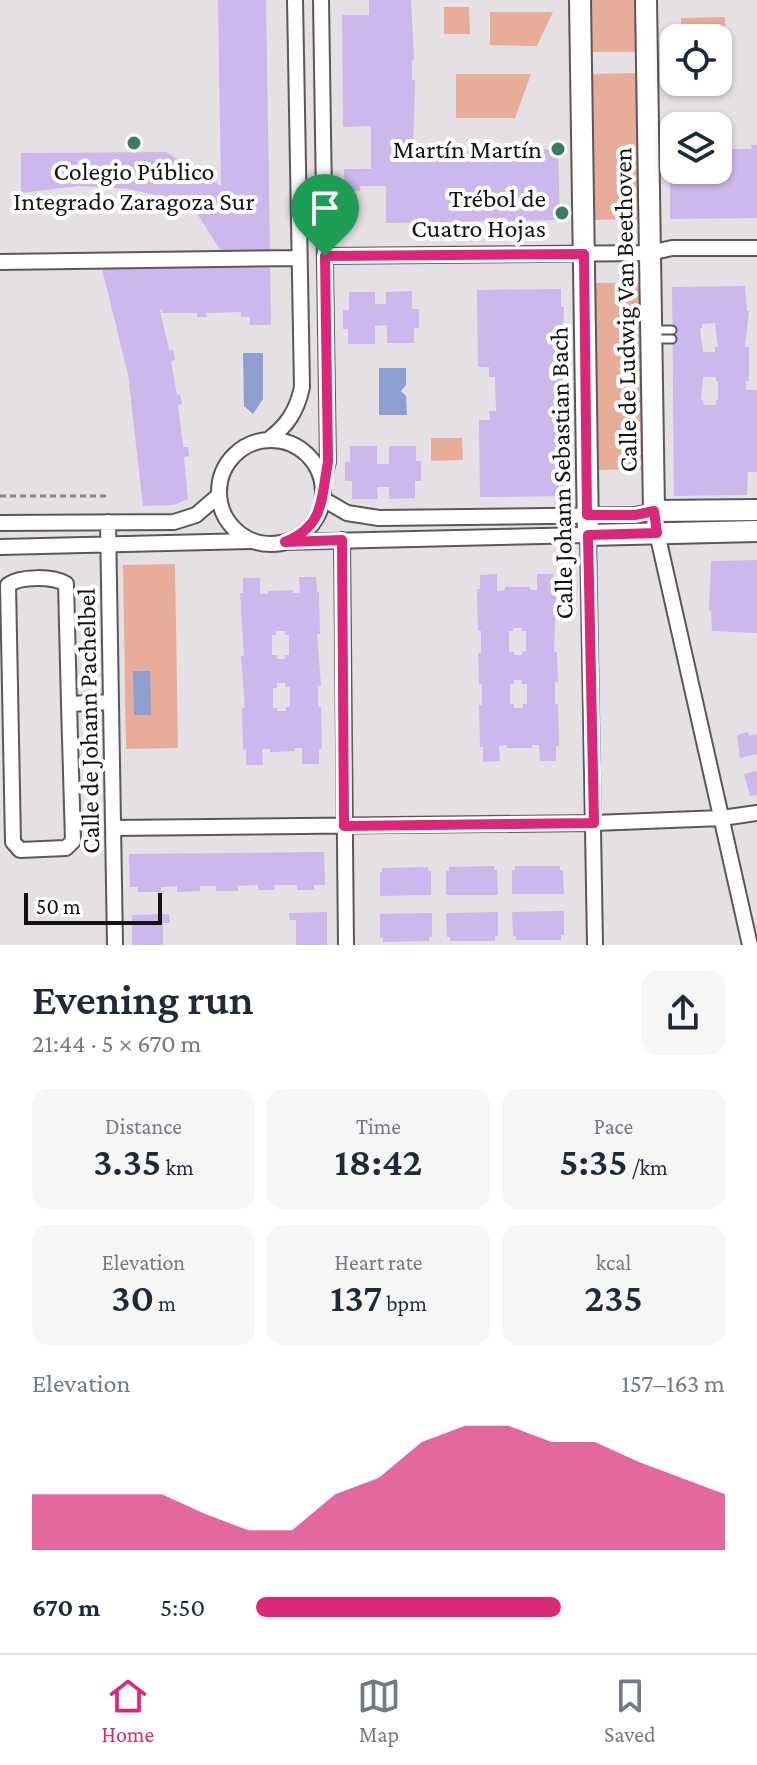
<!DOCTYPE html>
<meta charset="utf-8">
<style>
:root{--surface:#fff;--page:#f6f6f7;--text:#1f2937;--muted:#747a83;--line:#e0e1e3;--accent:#db2777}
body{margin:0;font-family:"Crimson Pro",serif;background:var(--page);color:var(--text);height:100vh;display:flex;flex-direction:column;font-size:30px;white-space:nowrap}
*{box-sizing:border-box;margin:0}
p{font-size:26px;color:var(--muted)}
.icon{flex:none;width:44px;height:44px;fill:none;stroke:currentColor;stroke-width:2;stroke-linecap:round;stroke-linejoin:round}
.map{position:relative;height:945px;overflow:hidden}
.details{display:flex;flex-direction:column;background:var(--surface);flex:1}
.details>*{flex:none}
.tools{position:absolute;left:660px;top:24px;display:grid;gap:16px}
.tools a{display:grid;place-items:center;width:72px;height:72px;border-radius:16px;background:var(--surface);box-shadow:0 2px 6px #0004;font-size:40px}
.scale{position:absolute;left:24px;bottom:20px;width:138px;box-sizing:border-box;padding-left:8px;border:4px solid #151415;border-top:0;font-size:22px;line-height:28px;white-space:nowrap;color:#151415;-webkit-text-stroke:6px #fff;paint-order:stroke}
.pin{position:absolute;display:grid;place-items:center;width:68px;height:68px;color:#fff;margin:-82px -34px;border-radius:50% 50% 50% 0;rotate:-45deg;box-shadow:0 0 8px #0007}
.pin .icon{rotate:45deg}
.round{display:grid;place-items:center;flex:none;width:84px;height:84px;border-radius:16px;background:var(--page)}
.overview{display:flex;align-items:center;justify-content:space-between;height:136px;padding:0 32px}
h1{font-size:44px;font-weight:600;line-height:60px}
.stats{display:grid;grid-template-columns:repeat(3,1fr);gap:12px;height:136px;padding:8px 32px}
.stats div{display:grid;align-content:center;border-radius:16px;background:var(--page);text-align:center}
.stats b{font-size:40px;font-weight:600}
.stats small{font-size:22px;font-weight:400}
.stats p{font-size:22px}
.chart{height:224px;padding:16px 32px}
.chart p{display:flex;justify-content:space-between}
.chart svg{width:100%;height:144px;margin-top:8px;fill:var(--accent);opacity:.7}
ul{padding:0 32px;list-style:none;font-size:26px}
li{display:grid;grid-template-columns:128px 96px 1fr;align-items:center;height:60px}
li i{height:20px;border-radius:10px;background:var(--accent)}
.tab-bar{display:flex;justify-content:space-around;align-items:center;height:112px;border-top:2px solid var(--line);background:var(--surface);font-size:22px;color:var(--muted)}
.tab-bar a{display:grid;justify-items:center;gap:4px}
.tab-bar .active{color:var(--accent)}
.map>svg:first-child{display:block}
.green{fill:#e8ad99}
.water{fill:#8d9ecf}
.building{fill:#ccb8ec;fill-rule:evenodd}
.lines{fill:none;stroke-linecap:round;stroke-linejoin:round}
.lane-casing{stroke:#5b575a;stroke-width:11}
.street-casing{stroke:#5b575a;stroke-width:18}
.secondary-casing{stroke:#5b575a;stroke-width:24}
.path{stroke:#8a888a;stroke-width:3;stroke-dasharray:6 4;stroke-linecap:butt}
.lane{stroke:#fff;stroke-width:7}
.street{stroke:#fff;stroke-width:14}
.secondary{stroke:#fff;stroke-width:20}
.route-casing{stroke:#fff;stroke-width:16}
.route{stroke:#db2777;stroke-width:10}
.poi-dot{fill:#3b7a67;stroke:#fff;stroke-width:3}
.labels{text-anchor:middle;stroke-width:8;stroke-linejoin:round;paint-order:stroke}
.poi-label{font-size:26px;fill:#151415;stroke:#fff;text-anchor:end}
.street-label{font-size:26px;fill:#151415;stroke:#fff}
</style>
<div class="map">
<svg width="757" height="945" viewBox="0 0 757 945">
<rect width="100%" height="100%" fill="#e4e0e3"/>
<path class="green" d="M587,0H641V52H588Z
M444,7H469L470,34H444Z
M490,12H553L537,46L490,45Z
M725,17V42H718V38H681V18Z
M641,73L644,219L589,220L587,74Z
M456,74H531L515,118H456Z
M593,283H645L648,469L595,470Z
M431,438H462L463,460L431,461Z
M175,564L178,748L126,749L123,565Z"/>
<path class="water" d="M243,353H263V399L253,414L244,406Z
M379,368H406V385L401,391L406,396L407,415H379Z
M133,671H150L151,715H134Z"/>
<path class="building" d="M218,0H266L270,250L221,251L196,212L174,201L151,194L127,189L79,186L21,193V153L166,152L221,186Z
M369,0H411L414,60H412V80H415L413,153H434V150L490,152L489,150L542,152L544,149H558L560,220L386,223V186H360V191H344V169H371V126L343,127L342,15H369Z
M751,145H757V218L670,219V150H674V170H718V149H752Z
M270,267L271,325H250V317H241V312L206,313L207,317H197V313H162V310H160L169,350H173L175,360L171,361L177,395L180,394L182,404L178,405L183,447H188L189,456L184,457L188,499L174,505L143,506L128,374L102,269Z
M745,286L747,311H749L745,347H749V381H746V390H757V472H748L747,495L674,496L672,287ZM715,323L718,347H715V352H703L700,328H702V324ZM703,377H716V381H718V400H716V405H704L703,400H701Z
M561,289V307H564L562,357H565V376H562L566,429L563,430V460H566V479H563V496L480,497L479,420H490L489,411H496L495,377H489V367H478L477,290Z
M412,291V309H419V328H414V343H387V325L375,326V344H348V329H343V310H349V292H375V304H386V292Z
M350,446H377V464H389V446H416V461H421V481H415V498L389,499V487H377L378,499H352V481H345V462H350Z
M757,560V633L712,631L711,611H709L711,561Z
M497,574V591L505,590V587H530V590H537V574H553L554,588H556L554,652H557L558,682H555V704H558L559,746H556V761H540L539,745H532V748H507V745L499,746L500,761L483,762V747H480L479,705H482V684H479L478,653H481V631H478L477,589H480V575ZM513,628H522V631H526V651L522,652V655H514V652H509V631H513ZM514,680H522V684H527V704H523V708H514V704H510V684H514Z
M299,577H316L317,592H319L320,634H317L321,686H318V707H321L322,749H319V764H302V748H295V751L275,752H270V749H262L263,765H246V750L243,749L242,708H245L241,656H244L240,593H243V578H260V594H268V591L293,590V593H300ZM276,631H285V635H289V655H285V659H277V655H272V635H276ZM277,683H285V687H290V707H286V711H277V708H273V688H277Z
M748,732L749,736L757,734V754L740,758L737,735Z
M757,771V795L750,796L744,774Z
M324,852L325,885H314V890H297V885H274L275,890H258V885L238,886V891H216V886H200V891L177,892V886L161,887V892H138V887H130L129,854Z
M494,866V870H497L498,895H446V871H449V867Z
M515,866H560V870H563L564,894H512V870H515Z
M428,867V871H431V895L380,896V872H382V868Z
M564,911V935H561V940H516V936H513L512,912Z
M327,912V945H296V920H290L289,913Z
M498,912V936H495V941H450V937H447L446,913Z
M432,913V937H429V941L383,942V938H380V914Z
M169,914L170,923H163V945H132V915Z"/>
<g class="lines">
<g class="lane-casing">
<path id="lane" d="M655,330H672
M655,339H672"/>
</g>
<g class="street-casing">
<path id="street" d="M321,0L328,462L322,483
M325,256L650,253L672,248H757
M0,262L299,258
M219 492a52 52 0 1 1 104 0a52 52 0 1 1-104 0Z
M268,440C287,426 297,411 302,387L295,0
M323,499L347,513L379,518L635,515L654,511L657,533L750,945
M108,522L115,945
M0,523L174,522L196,515L218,496
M342,540L346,945
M285,542L588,535L595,945
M0,547L251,541
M69,704L73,841L66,848L20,850L13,842L8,585C20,576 53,576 66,584L69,704L110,702
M113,828L594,823L722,818L757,813"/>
</g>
<g class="secondary-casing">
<path id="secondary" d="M580,0L588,535L757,531
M646,0L654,511L757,510"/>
</g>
<path class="path" d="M0,496H107"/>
<use href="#lane" class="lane"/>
<use href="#street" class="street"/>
<use href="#secondary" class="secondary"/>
</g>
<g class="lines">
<g class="route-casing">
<path id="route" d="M584,254L587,515H635L654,511L657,533L588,535L594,823L344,826L342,540L285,542C325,526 321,498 328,462L325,256Z"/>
</g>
<use href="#route" class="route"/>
</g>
<g class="poi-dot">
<circle cx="134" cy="143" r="8"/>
<circle cx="558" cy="149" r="8"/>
<circle cx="562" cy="213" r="8"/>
</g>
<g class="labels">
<g class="poi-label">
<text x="542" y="158">Martín Martín</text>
<text x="134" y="180" text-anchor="middle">Colegio Público<tspan x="134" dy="30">Integrado Zaragoza Sur</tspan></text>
<text x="546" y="207">Trébol de<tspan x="546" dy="30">Cuatro Hojas</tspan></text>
</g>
<g class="street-label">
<text transform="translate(625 310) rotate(-91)" y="9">Calle de Ludwig Van Beethoven</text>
<text transform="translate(561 473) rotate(-91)" y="9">Calle Johann Sebastian Bach</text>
<text transform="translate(88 721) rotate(-91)" y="9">Calle de Johann Pachelbel</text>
</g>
</g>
</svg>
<div class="tools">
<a><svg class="icon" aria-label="locate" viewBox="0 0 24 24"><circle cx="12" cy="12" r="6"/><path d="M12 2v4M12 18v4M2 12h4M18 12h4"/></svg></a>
<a><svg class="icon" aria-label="layers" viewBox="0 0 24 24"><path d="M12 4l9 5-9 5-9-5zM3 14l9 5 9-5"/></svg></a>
</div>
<div class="scale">50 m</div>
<div class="pin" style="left:325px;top:256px;background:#1e9e55"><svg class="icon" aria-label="arrive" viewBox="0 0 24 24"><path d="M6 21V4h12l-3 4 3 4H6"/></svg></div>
</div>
<section class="details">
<div class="overview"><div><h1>Evening run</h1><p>21:44 · 5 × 670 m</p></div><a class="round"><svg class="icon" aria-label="share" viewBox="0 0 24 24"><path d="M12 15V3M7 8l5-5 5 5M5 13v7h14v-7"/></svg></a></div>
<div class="stats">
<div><p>Distance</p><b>3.35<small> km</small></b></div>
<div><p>Time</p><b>18:42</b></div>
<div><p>Pace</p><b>5:35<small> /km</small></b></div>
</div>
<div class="stats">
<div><p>Elevation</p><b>30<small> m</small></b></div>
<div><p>Heart rate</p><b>137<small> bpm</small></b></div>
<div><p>kcal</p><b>235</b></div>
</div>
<div class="chart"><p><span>Elevation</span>157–163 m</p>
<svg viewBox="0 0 160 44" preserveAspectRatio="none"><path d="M0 44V27L10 27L20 27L30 27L40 33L50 38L60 38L70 27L80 22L90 11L100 6L110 6L120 11L130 11L140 17L150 22L160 27V44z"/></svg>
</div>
<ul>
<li><b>670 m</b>5:50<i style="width:65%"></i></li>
</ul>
</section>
<nav class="tab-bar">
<a class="active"><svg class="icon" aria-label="home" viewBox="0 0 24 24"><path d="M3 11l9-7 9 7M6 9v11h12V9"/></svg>Home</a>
<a><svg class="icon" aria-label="map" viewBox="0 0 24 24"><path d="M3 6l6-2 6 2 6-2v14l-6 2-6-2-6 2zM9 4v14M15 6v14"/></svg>Map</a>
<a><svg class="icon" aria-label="saved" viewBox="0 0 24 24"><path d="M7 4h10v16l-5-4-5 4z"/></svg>Saved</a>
</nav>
